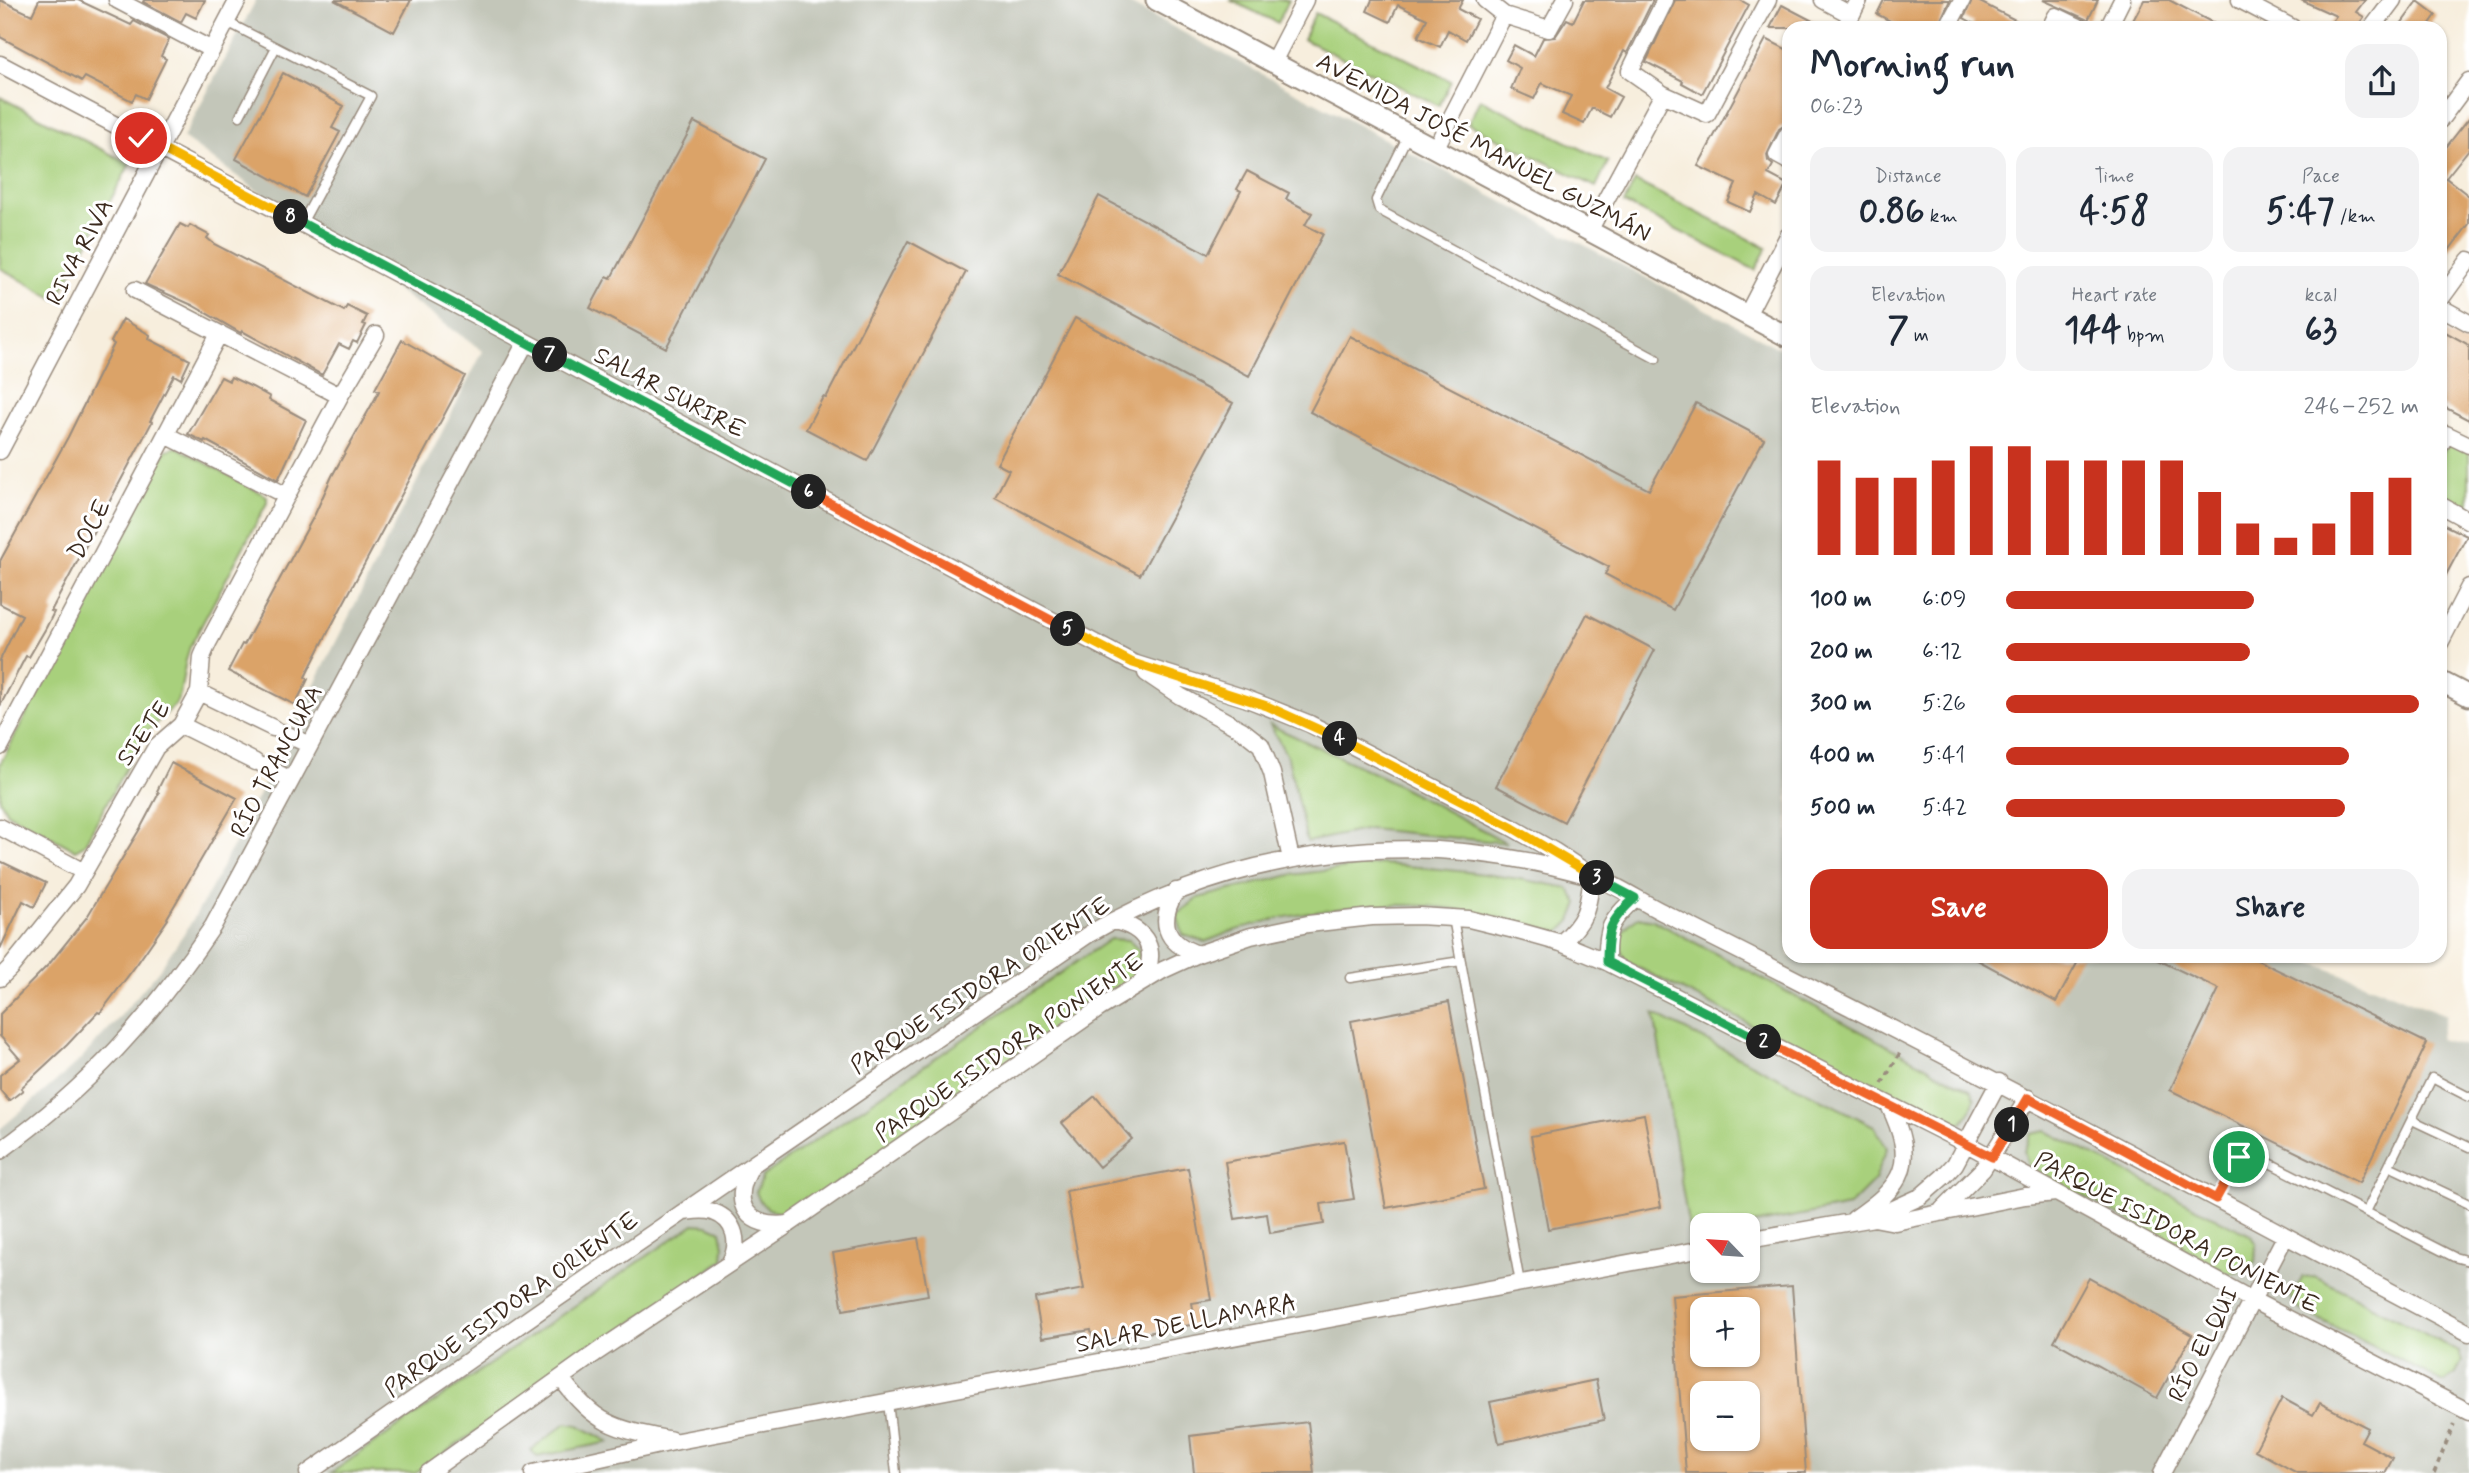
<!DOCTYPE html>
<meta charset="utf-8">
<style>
:root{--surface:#fff;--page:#f2f2f3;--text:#1f2937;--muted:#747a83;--accent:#c8321e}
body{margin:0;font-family:Mynerve,sans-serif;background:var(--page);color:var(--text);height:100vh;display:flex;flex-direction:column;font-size:26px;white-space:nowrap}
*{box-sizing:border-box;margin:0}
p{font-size:23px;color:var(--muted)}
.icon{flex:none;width:38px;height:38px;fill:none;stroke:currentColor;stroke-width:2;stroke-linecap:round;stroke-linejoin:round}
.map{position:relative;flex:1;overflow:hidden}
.sheet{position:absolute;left:1782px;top:21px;width:665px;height:942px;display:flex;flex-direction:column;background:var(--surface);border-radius:21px;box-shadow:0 2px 5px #0004}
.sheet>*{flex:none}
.needle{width:46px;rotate:295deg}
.tools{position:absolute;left:1690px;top:1213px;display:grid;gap:14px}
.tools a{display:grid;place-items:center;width:70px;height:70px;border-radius:14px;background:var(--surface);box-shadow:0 2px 5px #0004;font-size:35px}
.pin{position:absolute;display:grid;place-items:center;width:60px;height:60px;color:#fff;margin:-30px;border:4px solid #fff;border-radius:50%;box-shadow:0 2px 7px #0007}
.km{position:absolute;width:35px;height:35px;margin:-18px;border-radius:50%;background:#222;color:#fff;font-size:19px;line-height:35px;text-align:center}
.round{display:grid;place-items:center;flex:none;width:74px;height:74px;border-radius:21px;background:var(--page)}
.overview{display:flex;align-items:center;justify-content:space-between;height:119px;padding:0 28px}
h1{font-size:38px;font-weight:700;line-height:52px}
.metrics{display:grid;grid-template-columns:repeat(3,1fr);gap:10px;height:119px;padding:7px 28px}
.metrics div{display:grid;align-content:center;border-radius:18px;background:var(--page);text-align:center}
.metrics b{font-size:35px;font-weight:700}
.metrics small{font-size:19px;font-weight:400}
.metrics p{font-size:19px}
.chart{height:196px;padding:14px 28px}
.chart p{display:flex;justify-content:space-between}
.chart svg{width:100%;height:126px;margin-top:7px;stroke:var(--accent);stroke-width:6}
.action{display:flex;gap:14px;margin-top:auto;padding:14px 28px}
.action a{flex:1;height:80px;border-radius:21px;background:var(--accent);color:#fff;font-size:28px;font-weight:700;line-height:80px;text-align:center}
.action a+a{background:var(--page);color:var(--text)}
ul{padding:0 28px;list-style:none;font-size:23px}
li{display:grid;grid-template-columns:112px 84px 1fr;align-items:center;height:52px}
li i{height:18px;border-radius:9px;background:var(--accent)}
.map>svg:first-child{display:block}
.industrial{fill:#c3c6b9;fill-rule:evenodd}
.green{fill:#a8d07b;stroke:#727d4c;stroke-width:2}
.building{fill:#dba367;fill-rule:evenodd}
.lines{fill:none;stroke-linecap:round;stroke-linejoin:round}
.service-casing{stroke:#998c7e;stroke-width:11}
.minor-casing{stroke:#998c7e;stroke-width:19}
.tertiary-casing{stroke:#998c7e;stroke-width:23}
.path{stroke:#998c7e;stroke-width:3.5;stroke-dasharray:5 5;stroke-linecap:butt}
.service{stroke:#fff;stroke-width:8}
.minor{stroke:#fff;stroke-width:16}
.tertiary{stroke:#fff;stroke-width:19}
.split-1-casing{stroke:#fff;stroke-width:14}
.split-2-casing{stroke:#fff;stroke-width:14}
.split-3-casing{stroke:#fff;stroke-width:14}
.split-4-casing{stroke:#fff;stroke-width:14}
.split-5-casing{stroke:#fff;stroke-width:14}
.split-6-casing{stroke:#fff;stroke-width:14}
.split-7-casing{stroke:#fff;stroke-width:14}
.split-8-casing{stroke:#fff;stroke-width:14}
.split-9-casing{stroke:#fff;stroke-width:14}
.split-1{stroke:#f0652b;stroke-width:9}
.split-2{stroke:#f0652b;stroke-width:9}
.split-3{stroke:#22a559;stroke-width:9}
.split-4{stroke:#f5b400;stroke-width:9}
.split-5{stroke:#f5b400;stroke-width:9}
.split-6{stroke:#f0652b;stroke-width:9}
.split-7{stroke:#22a559;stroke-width:9}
.split-8{stroke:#22a559;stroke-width:9}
.split-9{stroke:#f5b400;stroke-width:9}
.labels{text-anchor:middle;stroke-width:6;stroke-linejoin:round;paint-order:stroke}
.street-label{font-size:24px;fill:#3b2a1e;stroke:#fff}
</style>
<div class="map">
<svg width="2469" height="1473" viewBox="0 0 2469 1473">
<rect width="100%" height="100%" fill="#fff"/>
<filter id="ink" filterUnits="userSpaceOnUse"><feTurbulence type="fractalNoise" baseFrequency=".0143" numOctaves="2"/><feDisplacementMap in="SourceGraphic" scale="14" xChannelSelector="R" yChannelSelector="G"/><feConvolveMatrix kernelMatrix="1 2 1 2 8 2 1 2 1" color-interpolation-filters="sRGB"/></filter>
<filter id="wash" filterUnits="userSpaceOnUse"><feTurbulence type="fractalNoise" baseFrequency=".00686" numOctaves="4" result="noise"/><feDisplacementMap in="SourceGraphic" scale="28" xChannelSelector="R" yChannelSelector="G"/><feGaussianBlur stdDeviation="1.57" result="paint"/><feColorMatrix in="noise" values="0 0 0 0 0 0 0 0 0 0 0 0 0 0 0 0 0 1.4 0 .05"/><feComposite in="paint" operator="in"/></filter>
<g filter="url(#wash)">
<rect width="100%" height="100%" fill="#f7eedd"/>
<path class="industrial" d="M256,0H1122L1788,353V956H2295L2446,1015L2439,1039L2469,1047V1473H0V1129L74,1066L118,1019L159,970L189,926L211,889L483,351L183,138ZM1703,1225H1748V1270H1703ZM1703,1309H1748V1354H1703ZM1703,1393H1748V1438H1703Z"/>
<path class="green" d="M1230,0H1289L1278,23Z
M1315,13L1451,81L1439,106L1303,39Z
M0,97L130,164L57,300L0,268Z
M1480,99L1608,162L1596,187L1468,124Z
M1635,181L1767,248L1755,270L1624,203Z
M2448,442L2469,452V514L2440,499V460Z
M177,447L267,496V503L190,647L186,660L180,695L175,705L144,735L84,845L75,850L7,813L0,800V764L166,450Z
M1270,725L1389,780L1507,843L1369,829L1307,842L1288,758Z
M1381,864C1445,869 1506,875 1568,888L1578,903L1571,921L1560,932C1525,924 1490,915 1454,909C1383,898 1271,912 1206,942L1183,935L1177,915L1198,898L1291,875Z
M1638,917L1653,920L1972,1091L1975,1098L1969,1114L1960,1124H1948L1627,962C1614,943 1620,929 1638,917Z
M1110,939L1128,940L1139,950L1140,966L1132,981L792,1214C774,1212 762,1211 756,1192L763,1176Z
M1654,1014L1874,1126L1887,1148L1875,1180L1849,1206L1748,1225H1703V1234L1690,1236Z
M2046,1131L2250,1235L2256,1244L2255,1262L2240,1272L2229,1274L2028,1166L2024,1151L2031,1134Z
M694,1224L708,1225L721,1231L724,1246L723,1260L416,1473H331Z
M2315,1276L2459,1352L2462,1361L2456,1374L2444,1382L2297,1308L2291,1297L2303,1277Z
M566,1423L578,1425L609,1442L537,1457L531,1450Z"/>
<g id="blocks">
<path class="building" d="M0,0L32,15L39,0H78L131,25L134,21L169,39L161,56L166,59L146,99L136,94L132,101L85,77L82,81L0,37Z
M144,0H205L196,18L186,13L181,22L143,2Z
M334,0H411L394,32Z
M1372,0H1463L1458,9L1477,19L1466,40L1448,30L1440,47L1418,37L1427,19L1398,5L1390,22L1367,11Z
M1584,0H1653L1627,53L1624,51L1605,88L1621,97L1610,117L1592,108L1584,124L1562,114L1571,96L1542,83L1534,99L1511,89L1520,68L1506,60L1514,45L1534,56L1543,38L1555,37L1567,19L1573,22Z
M1675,0H1740L1749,5L1702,94L1682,83L1683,81L1646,62Z
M1884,0H1950L1937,28H1903L1877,14Z
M1972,0H1976L2031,28H1971L1973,23L1964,18Z
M2043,0H2098L2088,20Z
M2144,0H2169L2223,28H2129Z
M2301,0H2365L2356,12L2364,17L2356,28H2327L2336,16Z
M2418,1L2436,15L2427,28H2398Z
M1782,5L1826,28H1770Z
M1766,39L1788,50V123L1779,129L1767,155L1768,161L1773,165L1768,174L1787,184L1776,205L1758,195L1750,212L1728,202L1736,184L1698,166Z
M283,73L344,106L332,128L340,132L305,197L236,159Z
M2469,118V149L2446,178L2469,196V224L2440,262V155Z
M694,122L765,159L666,348L590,308L607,276L611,278Z
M1247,171L1289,193L1286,199L1312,213L1305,225L1323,234L1249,376L1058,274L1099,196L1208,254L1241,191L1237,189Z
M180,224L188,228L190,225L209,235L207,238L214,244L344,311L347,306L367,316L363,324L366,325L357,343L353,341L349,349L339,344L322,375L242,331L241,333L192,305L145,284Z
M908,241L966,272L867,461L806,429L823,397L826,398Z
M1075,318L1233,403L1140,575L995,497L1009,470L997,464Z
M123,319L150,335L149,339L190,360L181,379L174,375L150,421L152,422L51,611L54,612L46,628L29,657L26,656L0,706V660L22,615L0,604V561L68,437L114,344L111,342Z
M2440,329L2469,345V420L2440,405Z
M1350,336L1649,490L1696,403L1764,439L1673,610L1605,574L1609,567L1310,412Z
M402,340L465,376L327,634L305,677L308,679L295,705L228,671L242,644L244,645L315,514L332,476L375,399L379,391L375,389Z
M221,377L229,381L231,377L252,387L270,397L269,400L306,420L278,480L205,440L204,442L188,434Z
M2440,523L2467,536L2440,586Z
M1587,614L1655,650L1564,822L1496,786Z
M171,763L237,798L167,918L168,919L137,964L100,1013L98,1012L67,1045L21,1088L23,1090L9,1101L0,1090V1075L20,1059L0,1036V1014L50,963L87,917L141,827L159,793L157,791Z
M0,861L46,883L34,907L23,901L0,949Z
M1970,956H2081L2056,1002Z
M2150,956H2249L2427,1043L2359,1183L2170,1090L2219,989Z
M1449,1002L1484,1189L1386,1208L1351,1021Z
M1095,1096L1132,1139L1099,1167L1062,1123Z
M1644,1114L1661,1207L1548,1229L1531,1136Z
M1344,1141L1354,1199L1321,1204L1324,1224L1270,1233L1267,1214L1235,1219L1225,1162Z
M1188,1168L1211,1300L1192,1303L1196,1324L1093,1343L1091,1330L1042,1338L1035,1298L1084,1289L1066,1191Z
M918,1238L928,1295L843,1310L833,1253Z
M2089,1278L2192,1335L2157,1398L2054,1341Z
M1792,1286L1806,1473H1686L1672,1296ZM1703,1309H1748V1354H1703ZM1703,1393H1748V1438H1703Z
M1596,1380L1604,1420L1499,1443L1490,1402Z
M2282,1398L2313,1415L2320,1403L2368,1428L2361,1441L2393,1458L2385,1473H2297L2255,1450Z
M1308,1422L1314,1473H1194L1190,1436Z"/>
</g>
</g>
<g filter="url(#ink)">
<use href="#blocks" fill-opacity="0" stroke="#998c7e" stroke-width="2"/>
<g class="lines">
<g class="service-casing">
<path id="service" d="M227,22L371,96L302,223
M240,116L276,47
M1408,135L1376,200L1379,210L1656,359
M1453,918L1520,1283
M1350,978L1461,961
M2412,1120L2469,1147
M2389,1166L2469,1204
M2216,1199C2224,1183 2231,1155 2252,1154L2454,1257L2469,1261
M2366,1212L2432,1078L2469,1097
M888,1402L896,1473"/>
</g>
<g class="minor-casing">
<path id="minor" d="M117,0L212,50
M1485,0L1504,15L1549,29L1565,0
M1665,0L1630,71L1663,94L1707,114L1768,0
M1823,0L1851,15
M2240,0L2293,28
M1845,28L1859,0
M1947,28L1962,0
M2050,28L2056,16L2081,28
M2108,28L2122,0
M2372,28L2393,0
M1273,62L1305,0
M0,64L1133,663L1245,698L1310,724L1513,828L1554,851L1592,876C1588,909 1586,921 1561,943
M2440,120L2469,81
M1788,134L1777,155L1788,161
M1435,149L1504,15
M1589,231L1663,94
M135,290L340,396
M2440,300L2469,260
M2440,307L2469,323
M1747,315L1788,236
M166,435L287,496
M2440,446L2446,434L2469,445
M0,451L238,0
M2440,505L2469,521
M2440,643L2469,587
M1146,673L1180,696L1242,730L1261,745L1272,773L1291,859
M199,692L273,728
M181,725L255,762
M281,732L310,745
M0,747L219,334
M264,766L291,780
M0,827L84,872
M1176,891C1158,921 1164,943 1198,954
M1113,921C1148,928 1160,952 1141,983
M1607,962C1606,928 1610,921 1635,898
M0,978L11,967L76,886L156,747L181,725L199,692L202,657L208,643L340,396L376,335
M0,1151C90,1086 151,1018 213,926L526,342
M750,1168C730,1205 748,1229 789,1224
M1942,1210L1983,1169L2028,1098
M684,1212C693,1211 704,1209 713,1212C736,1220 741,1244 729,1264
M1874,1218L1895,1222L2025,1196L2056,1193
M1854,1219C1905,1184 1917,1164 1889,1105
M1748,1240L1874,1218L1920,1197L1943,1177L1955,1164L1999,1082
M561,1378C595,1426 617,1429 672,1440
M308,1473L558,1298L1089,934C1242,846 1418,827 1587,875C1613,882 1638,900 1662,912C1714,938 1766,964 1818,991C2037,1101 2252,1219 2469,1333
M428,1473L597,1352L789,1224L1100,1008L1163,970L1198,954L1251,936L1308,924L1372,917L1419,916L1469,919L1518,931L1561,943L1607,962L1967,1144L2252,1300L2469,1412
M533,1473L678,1441L1703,1249
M2162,1473L2285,1237"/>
</g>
<g class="tertiary-casing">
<path id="tertiary" d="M1156,0L1788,337
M2440,681L2469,696"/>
</g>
<path class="path" d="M1882,1084L1901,1051
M2434,1473L2454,1424"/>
<use href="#service" class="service"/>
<use href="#minor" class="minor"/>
<use href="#tertiary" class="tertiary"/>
</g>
</g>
<g class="lines" filter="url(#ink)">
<g class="split-1-casing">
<path id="split-1" d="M2012,1125L2028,1098L2216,1199L2239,1157"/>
</g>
<g class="split-2-casing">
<path id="split-2" d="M1764,1042L1992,1157L2012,1125"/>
</g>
<g class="split-3-casing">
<path id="split-3" d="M1597,878L1635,898C1610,921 1607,928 1607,962L1764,1042"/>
</g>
<g class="split-4-casing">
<path id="split-4" d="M1340,739L1513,828L1597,878"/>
</g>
<g class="split-5-casing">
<path id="split-5" d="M1068,629L1133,663L1267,706L1340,739"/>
</g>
<g class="split-6-casing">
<path id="split-6" d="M809,492L1068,629"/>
</g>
<g class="split-7-casing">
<path id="split-7" d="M550,355L809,492"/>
</g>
<g class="split-8-casing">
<path id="split-8" d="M291,217L550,355"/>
</g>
<g class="split-9-casing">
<path id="split-9" d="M141,138L291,217"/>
</g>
<use href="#split-1" class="split-1"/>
<use href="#split-2" class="split-2"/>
<use href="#split-3" class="split-3"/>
<use href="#split-4" class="split-4"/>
<use href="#split-5" class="split-5"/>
<use href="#split-6" class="split-6"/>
<use href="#split-7" class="split-7"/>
<use href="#split-8" class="split-8"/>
<use href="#split-9" class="split-9"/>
</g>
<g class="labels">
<g class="street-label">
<text transform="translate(1484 147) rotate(28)" y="8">AVENIDA JOSÉ MANUEL GUZMÁN</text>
<text transform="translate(79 252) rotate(-62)" y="8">RIVA RIVA</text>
<text transform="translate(670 392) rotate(28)" y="8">SALAR SURIRE</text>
<text transform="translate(89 529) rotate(-62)" y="8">DOCE</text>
<text transform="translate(143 733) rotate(-54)" y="8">SIETE</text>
<text transform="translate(276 761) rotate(-62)" y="8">RÍO TRANCURA</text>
<text transform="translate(980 985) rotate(-33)" y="8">PARQUE ISIDORA ORIENTE</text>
<text transform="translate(1009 1047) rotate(-34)" y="8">PARQUE ISIDORA PONIENTE</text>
<text transform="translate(2177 1232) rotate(28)" y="8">PARQUE ISIDORA PONIENTE</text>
<text transform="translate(511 1304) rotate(-35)" y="8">PARQUE ISIDORA ORIENTE</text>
<text transform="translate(1186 1323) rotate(-11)" y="8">SALAR DE LLAMARA</text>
<text transform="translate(2203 1344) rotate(-63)" y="8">RÍO ELQUI</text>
</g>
</g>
</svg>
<div class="tools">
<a><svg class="needle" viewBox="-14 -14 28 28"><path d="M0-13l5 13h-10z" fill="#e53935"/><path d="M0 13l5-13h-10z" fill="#747a83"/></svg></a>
<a>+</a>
<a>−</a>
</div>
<div class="pin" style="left:2239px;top:1157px;background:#1e9e55"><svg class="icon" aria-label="arrive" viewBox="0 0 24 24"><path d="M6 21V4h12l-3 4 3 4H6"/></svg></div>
<div class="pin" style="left:141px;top:138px;background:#d93025"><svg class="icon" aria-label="check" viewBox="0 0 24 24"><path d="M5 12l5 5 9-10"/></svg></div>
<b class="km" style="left:2012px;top:1125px">1</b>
<b class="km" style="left:1764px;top:1042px">2</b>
<b class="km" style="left:1597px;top:878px">3</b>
<b class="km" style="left:1340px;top:739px">4</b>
<b class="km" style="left:1068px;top:629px">5</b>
<b class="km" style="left:809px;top:492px">6</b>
<b class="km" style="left:550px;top:355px">7</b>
<b class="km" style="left:291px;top:217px">8</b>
<section class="sheet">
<div class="overview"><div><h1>Morning run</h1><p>06:23</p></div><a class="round"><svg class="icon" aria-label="share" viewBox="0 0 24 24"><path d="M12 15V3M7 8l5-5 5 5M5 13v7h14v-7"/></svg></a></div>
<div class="metrics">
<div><p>Distance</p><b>0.86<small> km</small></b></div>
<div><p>Time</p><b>4:58</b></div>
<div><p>Pace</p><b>5:47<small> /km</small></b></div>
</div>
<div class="metrics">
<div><p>Elevation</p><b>7<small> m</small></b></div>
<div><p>Heart rate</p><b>144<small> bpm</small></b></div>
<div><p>kcal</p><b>63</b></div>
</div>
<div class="chart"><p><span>Elevation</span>246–252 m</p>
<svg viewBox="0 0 160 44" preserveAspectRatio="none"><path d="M5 44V11M15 44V17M25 44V17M35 44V11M45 44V6M55 44V6M65 44V11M75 44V11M85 44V11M95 44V11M105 44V22M115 44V33M125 44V38M135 44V33M145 44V22M155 44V17"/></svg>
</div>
<ul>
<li><b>100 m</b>6:09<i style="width:60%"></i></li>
<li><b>200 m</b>6:12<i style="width:59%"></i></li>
<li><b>300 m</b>5:26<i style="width:100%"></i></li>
<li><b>400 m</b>5:41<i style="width:83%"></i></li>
<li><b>500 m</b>5:42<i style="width:82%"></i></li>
</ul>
<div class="action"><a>Save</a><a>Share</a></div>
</section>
</div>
